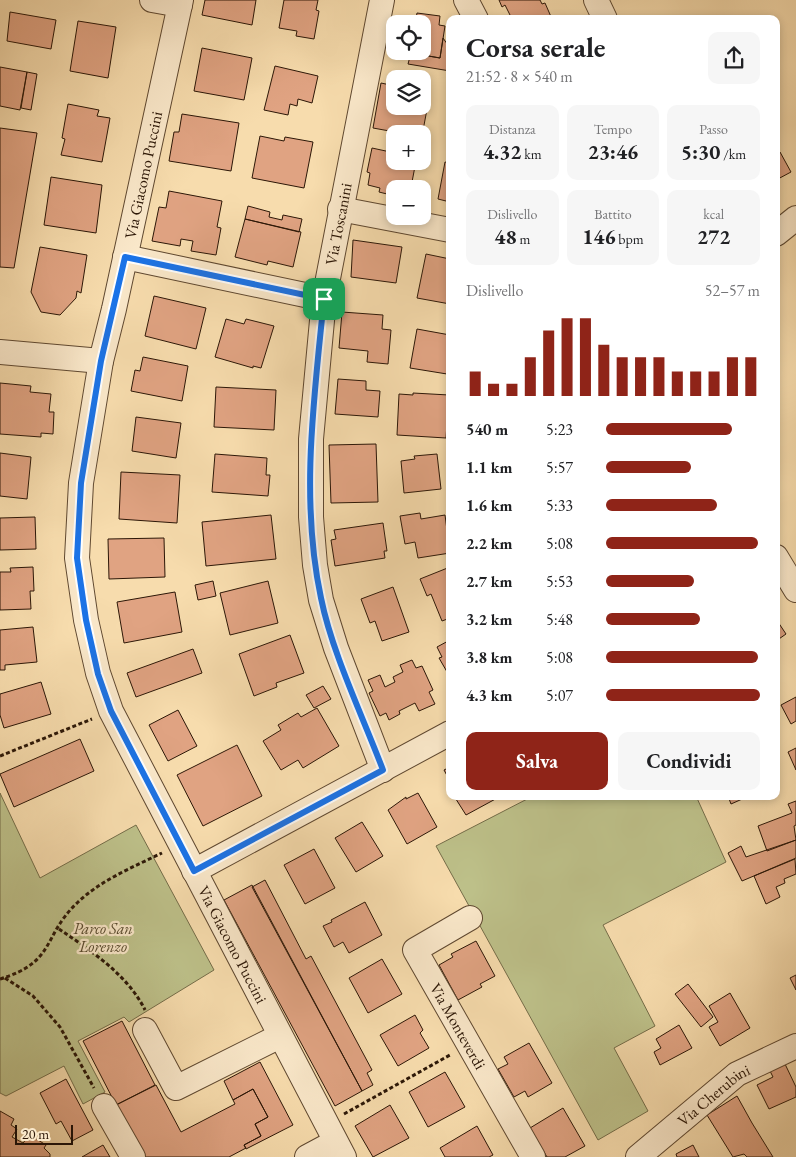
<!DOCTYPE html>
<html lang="it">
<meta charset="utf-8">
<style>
:root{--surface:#fff;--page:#f6f6f6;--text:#202124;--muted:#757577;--accent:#8f2418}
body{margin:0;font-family:"EB Garamond",serif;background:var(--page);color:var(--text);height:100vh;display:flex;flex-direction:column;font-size:19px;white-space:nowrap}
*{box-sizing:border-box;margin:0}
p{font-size:16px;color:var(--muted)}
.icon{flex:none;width:28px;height:28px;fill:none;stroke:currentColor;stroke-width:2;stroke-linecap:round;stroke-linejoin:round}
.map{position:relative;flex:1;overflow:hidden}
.details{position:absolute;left:446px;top:15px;width:334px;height:785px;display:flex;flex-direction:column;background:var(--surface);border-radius:10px;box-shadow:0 2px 8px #0003}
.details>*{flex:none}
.controls{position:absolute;left:386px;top:15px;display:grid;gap:10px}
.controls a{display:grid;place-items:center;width:45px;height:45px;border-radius:10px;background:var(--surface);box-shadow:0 2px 8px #0003;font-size:25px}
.scale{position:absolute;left:15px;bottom:12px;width:58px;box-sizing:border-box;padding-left:5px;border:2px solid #2c1707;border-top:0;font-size:14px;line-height:18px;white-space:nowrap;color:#2c1707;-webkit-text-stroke:4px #fae8ca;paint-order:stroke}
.pin{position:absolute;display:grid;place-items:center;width:42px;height:42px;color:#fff;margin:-21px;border-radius:10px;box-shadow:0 2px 8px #0006}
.round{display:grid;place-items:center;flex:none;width:52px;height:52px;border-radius:10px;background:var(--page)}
.summary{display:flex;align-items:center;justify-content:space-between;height:85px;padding:0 20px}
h1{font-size:28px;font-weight:700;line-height:38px}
.figures{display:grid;grid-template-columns:repeat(3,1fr);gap:8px;height:85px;padding:5px 20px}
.figures div{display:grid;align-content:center;border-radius:10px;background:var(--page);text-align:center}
.figures b{font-size:21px;font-weight:700}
.figures small{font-size:14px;font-weight:400}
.figures p{font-size:14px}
.chart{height:140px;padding:10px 20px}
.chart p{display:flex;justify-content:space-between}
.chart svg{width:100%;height:90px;margin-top:5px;stroke:var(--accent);stroke-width:6}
.action{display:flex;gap:10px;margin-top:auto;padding:10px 20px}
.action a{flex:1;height:58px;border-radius:10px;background:var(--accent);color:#fff;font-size:20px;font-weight:700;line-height:58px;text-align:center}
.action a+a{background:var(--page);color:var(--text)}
ul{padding:0 20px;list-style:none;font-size:16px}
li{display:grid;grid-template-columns:80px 60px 1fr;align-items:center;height:38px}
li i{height:12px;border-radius:6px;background:var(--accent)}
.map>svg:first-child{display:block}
.green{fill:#bdc089;stroke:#746c48}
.building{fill:#e0a382;stroke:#2c1707}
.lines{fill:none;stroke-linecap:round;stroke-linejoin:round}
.minor-casing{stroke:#5f4830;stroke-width:26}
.path{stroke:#2c1707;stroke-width:3;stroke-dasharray:4 2.5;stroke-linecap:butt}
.minor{stroke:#fae8ca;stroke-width:24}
.route-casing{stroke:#fff;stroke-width:10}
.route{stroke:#1a73e8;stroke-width:6}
.labels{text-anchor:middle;stroke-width:4.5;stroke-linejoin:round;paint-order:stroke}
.street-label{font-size:16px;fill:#2c1707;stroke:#fae8ca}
.park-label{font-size:16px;font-style:italic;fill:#584a2e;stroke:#fae8ca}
</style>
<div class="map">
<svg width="796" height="1157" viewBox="0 0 796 1157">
<rect width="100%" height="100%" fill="#f7dcad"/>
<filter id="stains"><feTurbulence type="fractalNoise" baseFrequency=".004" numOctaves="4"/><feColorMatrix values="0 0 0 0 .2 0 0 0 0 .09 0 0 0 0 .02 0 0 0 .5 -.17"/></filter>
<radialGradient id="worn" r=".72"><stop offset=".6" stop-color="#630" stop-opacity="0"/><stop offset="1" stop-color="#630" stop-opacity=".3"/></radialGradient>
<path class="green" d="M0,793L40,878L136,825L214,970L129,1022L124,1017L78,1041L105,1092L83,1104L64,1066L6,1096L0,1093Z
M533,796H696L726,862L603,925L655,1026L614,1048L648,1111L598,1140L436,846Z"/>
<path class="building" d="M205,0H256L252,25L202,15Z
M284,0H318L316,10L319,11L314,39L296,36L297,31L279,28Z
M499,0H540L542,4L545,3L552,19H512L505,5L502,7Z
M10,12L56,20L51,49L7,41Z
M417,13L440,16L439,25L445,26L440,58L411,53L422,51V24H415Z
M78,21L116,27L108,78L70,71Z
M443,38L450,48V71L408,64L411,53L440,58Z
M202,48L252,58L244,100L194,91Z
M275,66L318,76L312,103L298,99L297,106L290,104L288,115L264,110Z
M0,67L27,72L20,110L0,106Z
M27,72L37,74L31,110L21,108Z
M381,83L395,86V106H422V91L430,93L422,136V134H406L373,128Z
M68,104L99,110L97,116L110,118L102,162L61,155L65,139L62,138Z
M182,114L239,123L231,171L169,161L174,132H179Z
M0,128L37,133L14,268L0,267Z
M260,136L284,141L285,137L313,142L304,188L252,178Z
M372,148L395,153V161H416L412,182H409L408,189H395V196L379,192L380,188L368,185L370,173L367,172Z
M780,152L791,172L776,180V154Z
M445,162L450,163V202L438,199Z
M51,177L102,185L96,233L44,225Z
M169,191L222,201L217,227L221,228L216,255L191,251L193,241L181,239L180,246L152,241L159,207L166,208Z
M248,206L270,212L269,217L282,220L283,215L302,219L299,232L245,219Z
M245,219L301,232L293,267L268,261L267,265L235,257Z
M353,240L402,247L396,283L351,277Z
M40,247L87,255L81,293L77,291L76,298L60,315L41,312L31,292Z
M426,254L450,259V304L417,298Z
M154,296L206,308L196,349L145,336Z
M342,312L383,315L382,329L391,330L388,364L367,362L368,351L339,348Z
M226,319L244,324L246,319L274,326L261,368L253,366V368L215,357Z
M417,329L450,335L447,374L410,368Z
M143,357L188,366L182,401L131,391L135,370L140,371Z
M338,379L366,381V390L380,391L378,417L335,414Z
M0,383L31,386L30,392L51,394L49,412H54L53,434L41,433V437L0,434Z
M216,387L276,390L274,430L214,427Z
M413,393L449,395L446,438L397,435L399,394L413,395Z
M136,417L181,423L176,458L132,451Z
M376,444L378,502L331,503L329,445Z
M0,453L31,457L27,499L0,496Z
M215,454L267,458L266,475H270L268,496L212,492Z
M437,454L441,489L404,493L401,461L415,459L414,456Z
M121,472L180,475L177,523L119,519Z
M420,513L421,519L445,515L450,553L418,558L415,542L405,544L400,516Z
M271,515L276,559L206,566L202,522Z
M35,517L36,549L0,550V518Z
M383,523L387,551H384L385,558L335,566L331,540L336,539L334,530Z
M164,538L165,577L109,579L108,539Z
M33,567L34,591H30L31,609L0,610V572H11L10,568Z
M450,567V618L442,621L431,594L427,596L420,579Z
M213,581L216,596L198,600L195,585Z
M268,581L278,623L230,635L220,593Z
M393,587L409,632L382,641L375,621L370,623L361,599Z
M175,592L182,632L124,643L117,602Z
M776,619L786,634L776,641Z
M33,627L37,662L5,665V670H0V630Z
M290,635L304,673L276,683L277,687L254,696L239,654Z
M450,640V677L439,658L442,657L437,647Z
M193,649L202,673L136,697L127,673Z
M412,660L416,668L422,666L433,690L429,692L435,704L419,711L415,703L399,711L400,714L389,720L386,713L380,716L369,693L373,691L368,680L380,675L385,687L395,682L393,677L403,672L400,665Z
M41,682L51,714L4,728L0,715V694Z
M323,686L331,699L314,708L306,695Z
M796,697V721L791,724L781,705Z
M317,708L339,746L303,768L298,760L281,770L263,741L281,730L278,725L298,713L301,717Z
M178,710L197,746L168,761L149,725Z
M80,739L94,771L14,807L0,774Z
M237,745L262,796L203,826L177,775Z
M796,748V770L788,752Z
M450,767V781L444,770Z
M418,793L437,827L407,844L388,810L406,797V799Z
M454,796H501L466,815Z
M728,796H749L731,804Z
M796,801V825L794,826L796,840L767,851L758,826L792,813L788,804Z
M362,822L383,856L356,872L335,838Z
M796,840V858L742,881L728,853L741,846L746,857Z
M314,849L335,888L305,904L284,865Z
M795,859L796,874L784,879L785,883L776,887L780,897L766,904L754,876Z
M265,880L306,959L311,956L372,1070L367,1073L373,1085L362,1091L252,887Z
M252,885L362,1091L335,1106L224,900Z
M365,902L382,935L349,953L343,942L334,947L323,926L332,922L331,920Z
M476,941L495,976L480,984L482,987L458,1000L439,965L453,957L451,954Z
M382,959L402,994L368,1013L349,978Z
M796,975V990L790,978Z
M688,984L713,1017L701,1027L675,994Z
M730,993L750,1028L720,1046L709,1027L718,1022L709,1006Z
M415,1015L423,1030L420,1033L429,1048L398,1066L380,1035Z
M122,1021L155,1085L116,1105L83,1041Z
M679,1025L692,1048L660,1065L654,1052L661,1048L656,1039Z
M529,1043L552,1083L528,1097L525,1091L514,1097L498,1069L508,1064L504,1057Z
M260,1062L293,1125L246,1149L244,1145L261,1136L255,1124L268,1117L253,1089L233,1100L224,1081Z
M785,1064L796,1087V1097L769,1109L757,1085L773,1077L770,1071Z
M445,1072L465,1107L428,1127L409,1092Z
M66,1079L93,1130L72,1141L61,1121L56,1124L40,1093Z
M156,1085L181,1132L235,1104L233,1100L253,1089L268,1117L255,1124L261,1136L244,1145L246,1148L229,1157H143L116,1105Z
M737,1096L752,1123L773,1157H747L744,1154L733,1157L707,1115Z
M390,1105L409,1138L373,1157L355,1126Z
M563,1108L585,1146L565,1157H547L530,1128Z
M0,1111L14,1119L11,1125L17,1129L12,1137L23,1143L30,1135L46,1145L44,1148L50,1154V1157H0Z
M477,1126L493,1155L489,1157H445L440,1148Z
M103,1145L110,1157H82Z
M693,1145L699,1157H677L676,1154Z"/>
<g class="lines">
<g class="minor-casing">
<g id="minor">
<path d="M152,0L180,5"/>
<path id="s1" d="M181,0L114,309L101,361L81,483L77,558L86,620L98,673L111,711L344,1157"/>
<path d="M382,0L324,299L311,439V517L315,565L321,600L336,648L383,770"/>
<path d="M466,0L476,19"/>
<path d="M596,0L605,19"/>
<path d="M340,209L450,230"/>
<path d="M776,234L796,218"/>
<path d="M125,257L324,299"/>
<path d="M0,352L101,361"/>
<path d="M776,557L796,590"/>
<path d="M194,871L450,733"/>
<path id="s2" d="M470,918L415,950L533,1157"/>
<path d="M145,1030L176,1088L280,1036"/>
<path d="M104,1106L133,1157"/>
<path d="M307,1157L335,1142"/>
<path id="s3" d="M638,1157L737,1074L796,1046"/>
</g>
</g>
<path class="path" d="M0,756L92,719
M59,929C90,950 128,975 145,1010
M5,978L33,996L60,1027L94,1088
M0,979C56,962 42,937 76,904C99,881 133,867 162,853
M344,1114L450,1055"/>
<use href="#minor" class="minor"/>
</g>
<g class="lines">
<g class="route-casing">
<path id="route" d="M125,257L324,299C314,398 300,500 321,598C332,653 363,717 383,770L194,871L111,711L98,674L86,620L77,558L81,483L101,361Z"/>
</g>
<use href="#route" class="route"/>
</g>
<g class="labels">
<g class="street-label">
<text transform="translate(143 175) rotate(-78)" y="6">Via Giacomo Puccini</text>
<text transform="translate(338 224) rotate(-79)" y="6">Via Toscanini</text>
<text dy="6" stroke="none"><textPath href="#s1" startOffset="989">Via Giacomo Puccini</textPath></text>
<text dy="6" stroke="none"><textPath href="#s2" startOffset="151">Via Monteverdi</textPath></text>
<text dy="6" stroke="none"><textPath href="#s3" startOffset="98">Via Cherubini</textPath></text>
</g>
<g class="park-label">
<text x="103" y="934">Parco San<tspan x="103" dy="18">Lorenzo</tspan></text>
</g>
</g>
<rect width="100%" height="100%" filter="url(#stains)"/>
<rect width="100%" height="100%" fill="url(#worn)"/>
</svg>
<div class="controls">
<a><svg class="icon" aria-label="locate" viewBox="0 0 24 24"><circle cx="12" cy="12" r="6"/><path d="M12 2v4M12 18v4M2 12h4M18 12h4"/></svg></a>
<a><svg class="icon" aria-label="layers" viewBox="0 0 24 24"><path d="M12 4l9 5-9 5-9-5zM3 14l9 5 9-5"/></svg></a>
<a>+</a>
<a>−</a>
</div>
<div class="scale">20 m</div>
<div class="pin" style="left:324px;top:299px;background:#1e9e55"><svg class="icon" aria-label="arrive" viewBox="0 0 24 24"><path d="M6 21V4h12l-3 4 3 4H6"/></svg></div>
<section class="details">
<div class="summary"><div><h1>Corsa serale</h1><p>21:52 · 8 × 540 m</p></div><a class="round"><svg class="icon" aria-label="share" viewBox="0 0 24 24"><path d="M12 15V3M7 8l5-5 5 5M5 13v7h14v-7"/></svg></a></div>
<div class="figures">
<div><p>Distanza</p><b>4.32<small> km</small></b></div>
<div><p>Tempo</p><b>23:46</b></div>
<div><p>Passo</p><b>5:30<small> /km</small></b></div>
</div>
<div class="figures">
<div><p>Dislivello</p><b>48<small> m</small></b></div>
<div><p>Battito</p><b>146<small> bpm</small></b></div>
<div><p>kcal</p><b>272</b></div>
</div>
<div class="chart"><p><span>Dislivello</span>52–57 m</p>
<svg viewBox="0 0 160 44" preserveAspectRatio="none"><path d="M5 44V32M15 44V38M25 44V38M35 44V25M45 44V12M55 44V6M65 44V6M75 44V19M85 44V25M95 44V25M105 44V25M115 44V32M125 44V32M135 44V32M145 44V25M155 44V25"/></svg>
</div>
<ul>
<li><b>540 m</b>5:23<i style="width:82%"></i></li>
<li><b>1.1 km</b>5:57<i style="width:55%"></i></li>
<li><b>1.6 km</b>5:33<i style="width:72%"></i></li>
<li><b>2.2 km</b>5:08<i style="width:99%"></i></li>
<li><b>2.7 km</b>5:53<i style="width:57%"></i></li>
<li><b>3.2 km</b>5:48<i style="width:61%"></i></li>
<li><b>3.8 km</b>5:08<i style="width:99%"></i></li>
<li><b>4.3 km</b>5:07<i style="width:100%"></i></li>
</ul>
<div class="action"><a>Salva</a><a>Condividi</a></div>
</section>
</div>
